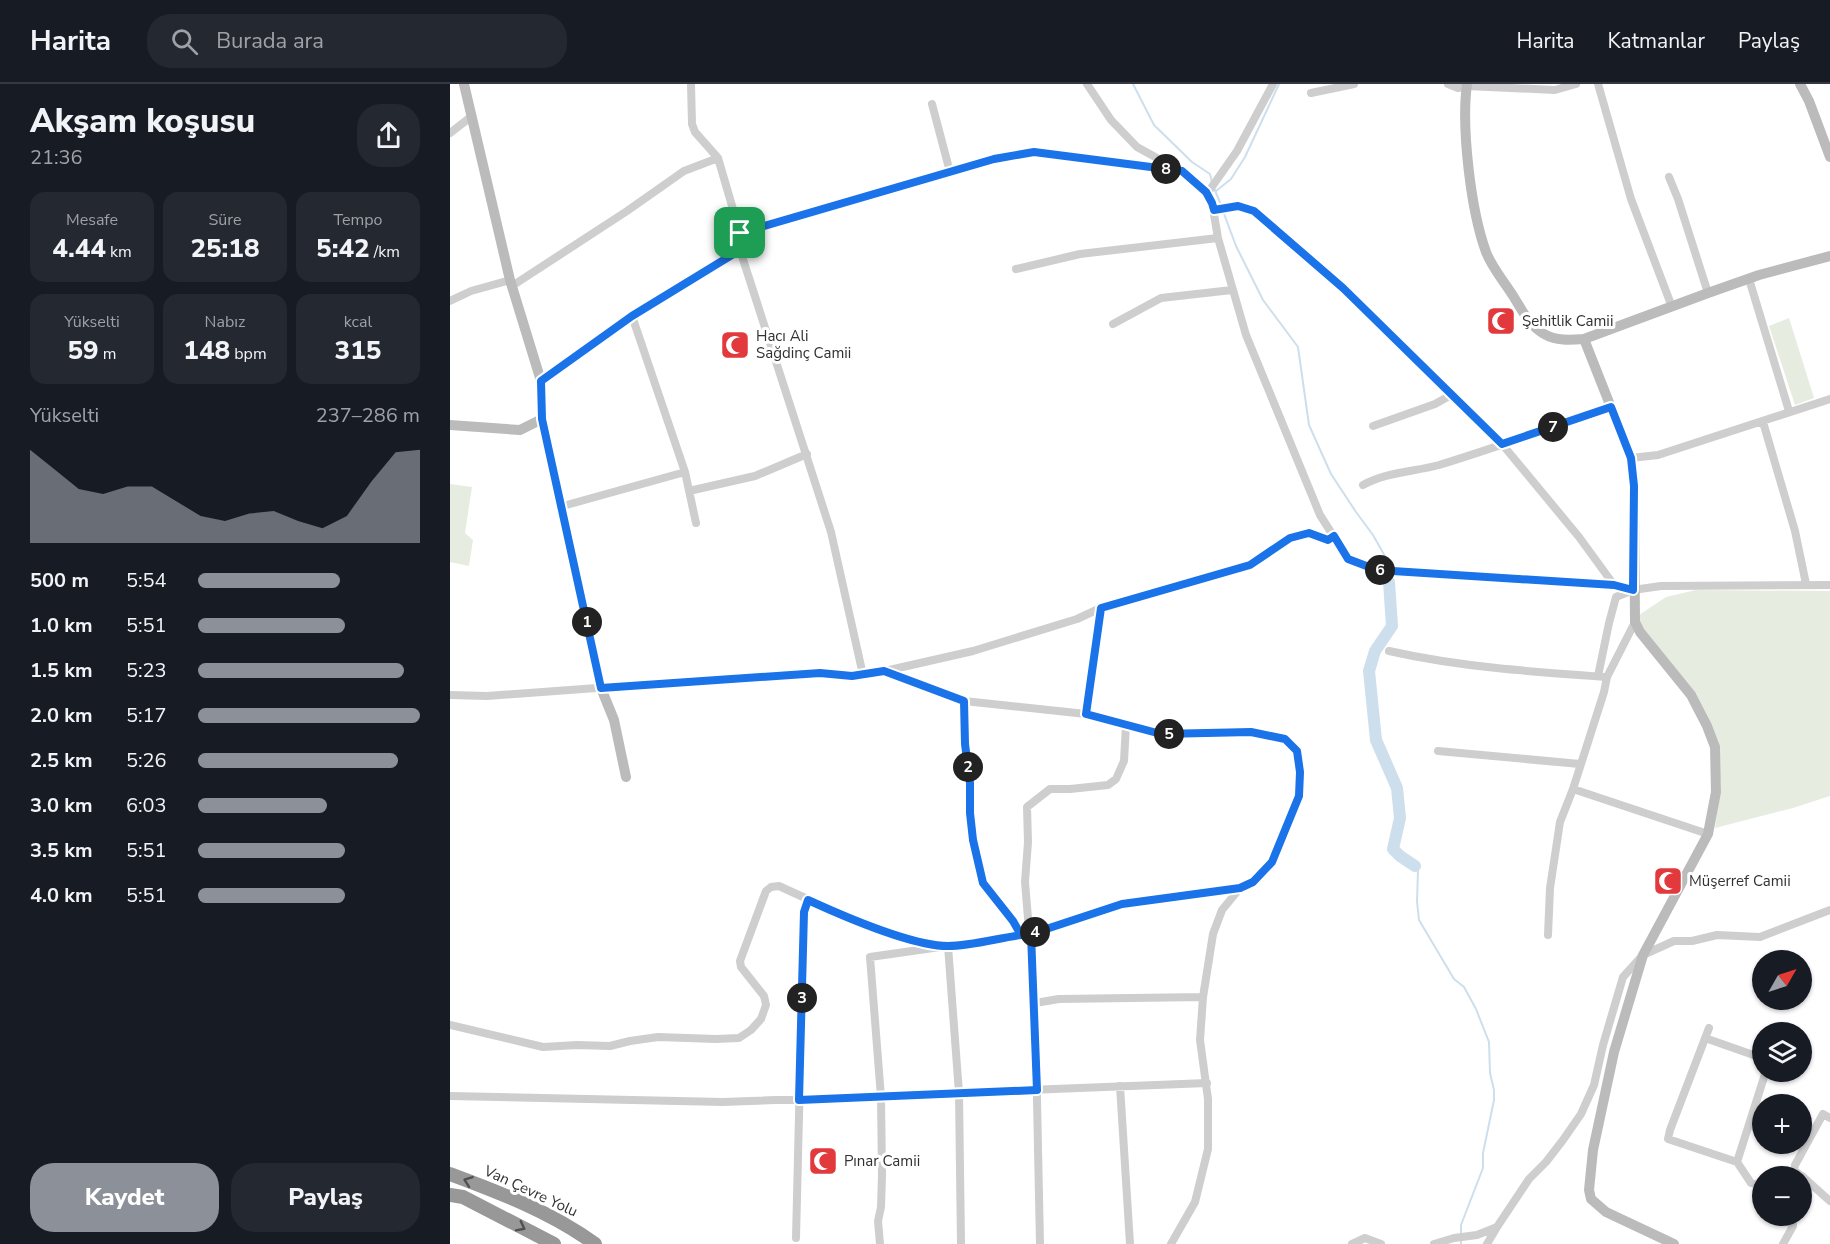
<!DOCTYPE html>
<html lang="tr">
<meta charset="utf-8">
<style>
:root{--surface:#171b24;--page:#242831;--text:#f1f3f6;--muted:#9ea1a6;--line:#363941;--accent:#8c9099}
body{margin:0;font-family:"Nunito Sans",sans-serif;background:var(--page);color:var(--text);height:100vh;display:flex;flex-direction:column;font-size:22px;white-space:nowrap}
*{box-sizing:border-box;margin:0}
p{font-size:20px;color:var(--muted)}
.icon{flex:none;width:33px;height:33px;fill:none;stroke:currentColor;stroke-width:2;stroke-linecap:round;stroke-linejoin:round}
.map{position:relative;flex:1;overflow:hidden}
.side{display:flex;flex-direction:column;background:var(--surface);width:450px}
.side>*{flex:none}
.needle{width:39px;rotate:51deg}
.fabs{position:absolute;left:1302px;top:866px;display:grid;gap:12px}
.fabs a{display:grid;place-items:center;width:60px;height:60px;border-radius:50%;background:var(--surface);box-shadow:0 2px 4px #0004;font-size:30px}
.pin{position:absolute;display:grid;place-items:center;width:51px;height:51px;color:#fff;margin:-26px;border-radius:12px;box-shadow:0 3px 9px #0006}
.km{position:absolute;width:30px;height:30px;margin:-15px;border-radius:50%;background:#222;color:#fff;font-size:16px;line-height:30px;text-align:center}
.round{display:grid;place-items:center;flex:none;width:63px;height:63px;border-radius:24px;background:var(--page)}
.overview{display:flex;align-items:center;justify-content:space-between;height:102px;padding:0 30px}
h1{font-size:33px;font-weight:800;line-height:45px}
.figures{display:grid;grid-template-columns:repeat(3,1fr);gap:9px;height:102px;padding:6px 30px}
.figures div{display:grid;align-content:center;border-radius:15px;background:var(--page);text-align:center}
.figures b{font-size:26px;font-weight:800}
.figures small{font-size:16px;font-weight:400}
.figures p{font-size:16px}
.chart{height:168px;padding:12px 30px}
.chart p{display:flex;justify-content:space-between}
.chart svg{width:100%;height:108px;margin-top:6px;fill:var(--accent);opacity:.7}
.button{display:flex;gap:12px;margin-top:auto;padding:12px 30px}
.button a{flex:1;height:69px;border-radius:24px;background:var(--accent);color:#fff;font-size:24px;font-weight:800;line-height:69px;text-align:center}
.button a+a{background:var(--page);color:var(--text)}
ul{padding:0 30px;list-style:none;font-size:20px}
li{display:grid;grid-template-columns:96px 72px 1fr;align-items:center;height:45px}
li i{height:15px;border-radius:8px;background:var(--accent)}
header{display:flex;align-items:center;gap:36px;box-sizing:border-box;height:84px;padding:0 30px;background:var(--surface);border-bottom:2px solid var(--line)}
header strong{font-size:28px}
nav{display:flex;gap:33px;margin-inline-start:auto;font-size:21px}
.search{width:420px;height:54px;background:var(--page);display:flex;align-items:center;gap:15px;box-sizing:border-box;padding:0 21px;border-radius:24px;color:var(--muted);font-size:22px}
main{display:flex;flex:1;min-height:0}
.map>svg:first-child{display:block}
.green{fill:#e6ede0}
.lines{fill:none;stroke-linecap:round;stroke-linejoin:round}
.stream{stroke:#cddfec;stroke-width:2}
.river{stroke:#cddfec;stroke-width:12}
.street{stroke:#cecece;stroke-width:8}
.secondary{stroke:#bbb;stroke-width:10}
.highway{stroke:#989898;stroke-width:14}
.oneway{stroke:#505050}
.route-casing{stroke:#fff;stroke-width:12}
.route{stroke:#1a73e8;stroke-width:8}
.labels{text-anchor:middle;stroke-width:6;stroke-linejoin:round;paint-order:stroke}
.poi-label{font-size:15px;fill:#313131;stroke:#fff;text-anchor:start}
.street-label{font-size:15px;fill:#313131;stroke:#fff}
</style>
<header>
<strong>Harita</strong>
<div class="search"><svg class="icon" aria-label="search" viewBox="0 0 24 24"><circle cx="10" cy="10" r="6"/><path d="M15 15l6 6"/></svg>Burada ara</div>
<nav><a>Harita</a><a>Katmanlar</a><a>Paylaş</a></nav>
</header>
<main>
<section class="side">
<div class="overview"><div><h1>Akşam koşusu</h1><p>21:36</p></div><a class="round"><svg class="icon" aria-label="share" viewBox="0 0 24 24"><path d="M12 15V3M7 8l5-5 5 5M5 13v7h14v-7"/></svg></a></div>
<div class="figures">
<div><p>Mesafe</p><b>4.44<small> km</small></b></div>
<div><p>Süre</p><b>25:18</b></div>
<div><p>Tempo</p><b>5:42<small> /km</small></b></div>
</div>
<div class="figures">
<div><p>Yükselti</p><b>59<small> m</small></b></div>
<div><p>Nabız</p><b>148<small> bpm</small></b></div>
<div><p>kcal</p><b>315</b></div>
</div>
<div class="chart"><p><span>Yükselti</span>237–286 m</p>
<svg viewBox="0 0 160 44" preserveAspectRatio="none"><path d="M0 44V6L10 14L20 22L30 24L40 21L50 21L60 27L70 33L80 35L90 32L100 31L110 35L120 38L130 33L140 19L150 7L160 6V44z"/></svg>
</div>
<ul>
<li><b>500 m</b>5:54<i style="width:64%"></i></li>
<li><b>1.0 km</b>5:51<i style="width:66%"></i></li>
<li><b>1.5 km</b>5:23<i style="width:93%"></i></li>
<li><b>2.0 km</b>5:17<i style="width:100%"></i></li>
<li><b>2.5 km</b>5:26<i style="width:90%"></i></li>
<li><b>3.0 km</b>6:03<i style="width:58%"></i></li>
<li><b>3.5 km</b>5:51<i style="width:66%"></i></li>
<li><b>4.0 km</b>5:51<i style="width:66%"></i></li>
</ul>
<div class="button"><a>Kaydet</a><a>Paylaş</a></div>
</section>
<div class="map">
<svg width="1380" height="1160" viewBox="0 0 1380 1160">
<rect width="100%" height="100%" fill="#fff"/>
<path class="green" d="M1339,234L1364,314L1345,321L1319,242Z
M0,400L22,403L15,449L23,456L19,482L0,478Z
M1246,506L1380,507V712L1343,724L1265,744L1271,701L1266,652L1187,539L1189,531L1216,513Z"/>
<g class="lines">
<path class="stream" d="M683,0L704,41L742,78L760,90L762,99
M764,104L771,121
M766,107L781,95L795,73L829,0
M773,127L786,162L813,216L848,263L859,341L881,390L906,428L923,451L936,474L937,483
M938,489L939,498
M965,782L968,786L967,818L969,836L1004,895L1014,903L1026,925L1039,958L1040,989L1044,1006V1016L1033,1069V1084L1011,1141V1160"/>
<path class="river" d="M939,498L942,542L925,567L919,587L926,656L947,704L950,734L943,765L950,772L965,782"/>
<path class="street" d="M241,0L242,40L245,48L268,74L290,149
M637,0L661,36L687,63L725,84
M998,0L1008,4L1017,2L1105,6L1126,0
M1148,0L1181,115L1222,223
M861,9L904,0
M482,20L500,88
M0,49L22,32
M1219,93L1228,115L1258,209
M756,108L759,107L787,67L823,0
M762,119L768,154L796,251L870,431L898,475L927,486L1164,501L1183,506L1211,502L1380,501
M763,126L787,122L804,127L893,204L1052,360L1129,453L1164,501
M290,166L381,448L413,591
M566,185L630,170L768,154
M1299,195L1339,327
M62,202L177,127L234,87L268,74
M0,217L21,207L60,196
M182,232L235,388L246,439
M663,240L711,214L782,206
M1313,338L1345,447L1356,500
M923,342L985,320L1001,311
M1181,374L1208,371L1380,315
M913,401C937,388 963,388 989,381C1047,363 1104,343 1161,323
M239,407L305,392L357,370
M113,422L235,388
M939,567C1010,583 1084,588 1157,593
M435,587L523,567L627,535L655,522L800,481L840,454L859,449L878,456L884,452
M1148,592L1159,539L1166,513L1183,506
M0,611L37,612L323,591L370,589L402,592L434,587L514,617L636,630L711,650L801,648L835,655L847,667L850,688L849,712L822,778L803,798L790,804L672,820L581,850L420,873L431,1013L432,1091L431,1123L428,1137L430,1160
M514,617L515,660L520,699V729L523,756L533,799L563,837L571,851
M636,630L651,524
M988,667L1130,680
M1123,705L1258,750
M1098,851L1100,804L1110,738L1123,705L1154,608L1157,593L1185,538
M585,919L609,915L753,913
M0,941L93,963L127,961L160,962L180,957L208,953L266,955L289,954L301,946L311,935L316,921L314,912L291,883L290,877L316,807L321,803L329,802C383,827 438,852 498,862L509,1009L511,1160
M1259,944L1220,1046L1218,1055L1287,1078L1301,1099L1312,1102
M1255,954L1312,974
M670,1002L680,1160
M0,1012L273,1018L757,999
M1287,1078L1316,987
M1351,1092L1344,1086L1345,1081L1373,1030L1380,1034
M1352,1092L1380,1117
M346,1154L354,828L358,816
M590,1160L585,919L575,798L578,758L577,723L600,705H620L658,701L666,695L674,677L676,641
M721,1160L745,1118L758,1065V1015L750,956L753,913L763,850L772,826L790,804
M902,1160L915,1154L931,1160
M984,1160L1004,1154L1027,1151L1047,1143L1079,1095L1096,1078L1113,1056L1131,1030L1144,1001L1153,961L1173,893L1193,871L1224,857H1242L1267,851L1310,853L1380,826
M1037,1160L1047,1143
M1333,1160L1343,1142L1342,1131"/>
<path class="secondary" d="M14,0L60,196L91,297L92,335L151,604L164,636L176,693
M1017,0C1011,44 1021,127 1036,168C1042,184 1056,200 1065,215C1073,228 1080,242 1094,250C1106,257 1120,256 1134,255L1258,209L1309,191L1380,172
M1350,0L1359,17L1380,73
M1134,255L1181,374L1184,402L1185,538L1190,548L1241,611L1257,642L1265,663L1266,708L1258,750L1193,871L1164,968L1143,1066L1139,1106L1141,1115L1156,1128L1224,1160
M91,297L182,232L290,166V149L544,75L584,68L732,87L756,108L762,119
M0,341L70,346L92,335"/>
<path class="highway" d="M0,1090C51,1109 101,1128 145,1160
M0,1111L13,1113L104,1160"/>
</g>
<defs><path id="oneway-chevron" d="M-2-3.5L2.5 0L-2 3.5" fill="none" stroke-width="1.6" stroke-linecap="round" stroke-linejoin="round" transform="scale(1.5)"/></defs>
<g class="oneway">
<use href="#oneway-chevron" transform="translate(18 1097) rotate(-160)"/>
<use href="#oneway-chevron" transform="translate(71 1143) rotate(27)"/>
</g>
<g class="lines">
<g class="route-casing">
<path id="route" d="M584,68L732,87L756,108L762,119L764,126L788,122L804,127L893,204L1052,360L1161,323L1181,374L1184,402L1183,506L1164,501L927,486L898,475L884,452L878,456L859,449L840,454L800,481L651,524L636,630L711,650L801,648L835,655L847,667L850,688L849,712L822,778L803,798L790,804L672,820L581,850L587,1006L349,1016L354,828L358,816C393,832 461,862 498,862C520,862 549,854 571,851L563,837L533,799L523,756L520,729V699L515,660L514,617L434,587L402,592L370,589L151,604L92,335L91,297L182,232L290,166V149L544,75Z"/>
</g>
<use href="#route" class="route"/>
</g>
<defs>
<g id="mosque-square" transform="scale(1.5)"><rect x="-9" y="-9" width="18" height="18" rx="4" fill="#e2393d" stroke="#fff"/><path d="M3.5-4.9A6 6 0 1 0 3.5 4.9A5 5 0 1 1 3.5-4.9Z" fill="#fff"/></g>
</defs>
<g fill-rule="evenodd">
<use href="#mosque-square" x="1051" y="237"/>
<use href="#mosque-square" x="285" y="261"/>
<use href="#mosque-square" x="1218" y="797"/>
<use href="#mosque-square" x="373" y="1077"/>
</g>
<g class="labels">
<g class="poi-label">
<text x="1072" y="242">Şehitlik Camii</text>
<text x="306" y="257">Hacı Ali<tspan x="306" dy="17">Sağdinç Camii</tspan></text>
<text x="1239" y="802">Müşerref Camii</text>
<text x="394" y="1082">Pınar Camii</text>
</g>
<g class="street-label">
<text transform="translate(81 1107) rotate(25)" y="5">Van Çevre Yolu</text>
</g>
</g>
</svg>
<div class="fabs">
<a><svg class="needle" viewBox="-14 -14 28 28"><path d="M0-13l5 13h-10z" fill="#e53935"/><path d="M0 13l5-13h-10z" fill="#9ea1a6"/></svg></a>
<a><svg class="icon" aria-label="layers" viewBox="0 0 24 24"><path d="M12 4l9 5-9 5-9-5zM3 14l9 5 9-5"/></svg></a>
<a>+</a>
<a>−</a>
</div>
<div class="pin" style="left:290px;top:149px;background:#1e9e55"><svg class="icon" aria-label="arrive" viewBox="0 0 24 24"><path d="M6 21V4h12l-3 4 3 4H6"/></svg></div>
<b class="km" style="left:137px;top:538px">1</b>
<b class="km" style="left:518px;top:683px">2</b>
<b class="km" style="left:352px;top:914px">3</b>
<b class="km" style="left:585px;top:848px">4</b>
<b class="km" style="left:719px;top:650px">5</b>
<b class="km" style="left:930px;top:486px">6</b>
<b class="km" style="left:1103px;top:343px">7</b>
<b class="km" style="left:716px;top:85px">8</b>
</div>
</main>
